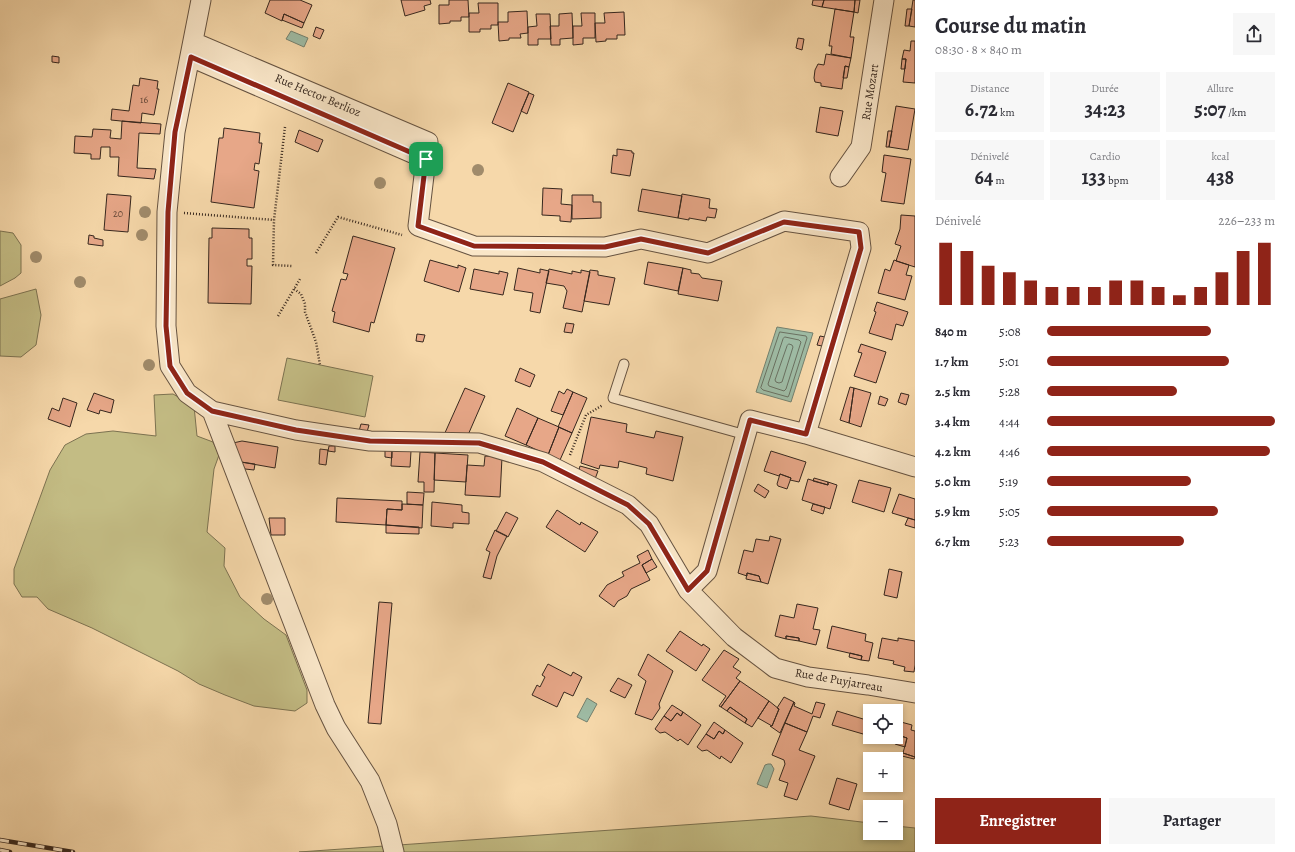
<!DOCTYPE html>
<html lang="fr">
<meta charset="utf-8">
<style>
:root{--surface:#fff;--page:#f7f7f7;--text:#2b2b33;--muted:#7c7c81;--accent:#8f2418}
body{margin:0;font-family:Alegreya,serif;background:var(--page);color:var(--text);height:100vh;display:flex;flex-direction:column;font-size:15px;white-space:nowrap}
*{box-sizing:border-box;margin:0}
p{font-size:13px;color:var(--muted)}
.icon{flex:none;width:22px;height:22px;fill:none;stroke:currentColor;stroke-width:2;stroke-linecap:round;stroke-linejoin:round}
.map{position:relative;flex:1;overflow:hidden}
.sheet{display:flex;flex-direction:column;background:var(--surface);width:380px}
.sheet>*{flex:none}
.fabs{position:absolute;left:863px;top:704px;display:grid;gap:8px}
.fabs a{display:grid;place-items:center;width:40px;height:40px;border-radius:0px;background:var(--surface);box-shadow:0 2px 6px #0003;font-size:20px}
.pin{position:absolute;display:grid;place-items:center;width:34px;height:34px;color:#fff;margin:-17px;border-radius:8px;box-shadow:0 2px 6px #0006}
.round{display:grid;place-items:center;flex:none;width:42px;height:42px;border-radius:0px;background:var(--page)}
.head{display:flex;align-items:center;justify-content:space-between;height:68px;padding:0 20px}
h1{font-size:22px;font-weight:700;line-height:30px}
.figures{display:grid;grid-template-columns:repeat(3,1fr);gap:6px;height:68px;padding:4px 20px}
.figures div{display:grid;align-content:center;border-radius:0px;background:var(--page);text-align:center}
.figures b{font-size:20px;font-weight:700}
.figures small{font-size:11px;font-weight:400}
.figures p{font-size:11px}
.chart{height:112px;padding:8px 20px}
.chart p{display:flex;justify-content:space-between}
.chart svg{width:100%;height:72px;margin-top:4px;stroke:var(--accent);stroke-width:6}
.button{display:flex;gap:8px;margin-top:auto;padding:8px 20px}
.button a{flex:1;height:46px;border-radius:0px;background:var(--accent);color:#fff;font-size:16px;font-weight:700;line-height:46px;text-align:center}
.button a+a{background:var(--page);color:var(--text)}
ul{padding:0 20px;list-style:none;font-size:13px}
li{display:grid;grid-template-columns:64px 48px 1fr;align-items:center;height:30px}
li i{height:10px;border-radius:5px;background:var(--accent)}
main{display:flex;flex:1;min-height:0}
.map>svg:first-child{display:block}
.green{fill:#c3bc84;stroke:#7c7251}
.water{fill:#9ebba4;stroke:#74806e}
.lines{fill:none;stroke-linecap:round;stroke-linejoin:round}
.shore{stroke:#6a7161;stroke-width:1}
.building{fill:#e7a788;stroke:#36271e}
.service-casing{stroke:#665341;stroke-width:11}
.minor-casing{stroke:#665341;stroke-width:21}
.path{stroke:#36271e;stroke-width:2.5;stroke-dasharray:1 2;stroke-linecap:butt}
.service{stroke:#f9e6c8;stroke-width:9}
.minor{stroke:#f9e6c8;stroke-width:19}
.rail-casing{stroke:#36271e;stroke-width:4.5}
.rail{stroke:#f9e6c8;stroke-width:3;stroke-dasharray:9;stroke-linecap:butt}
.tree{fill:#a08b6b}
.route-casing{stroke:#fff;stroke-width:8}
.route{stroke:#8f2418;stroke-width:5}
.labels{text-anchor:middle;stroke-width:3;stroke-linejoin:round;paint-order:stroke}
.number-label{font-size:10px;fill:#624738}
.street-label{font-size:12px;fill:#36271e;stroke:#f9e6c8}
</style>
<main>
<div class="map">
<svg width="915" height="852" viewBox="0 0 915 852">
<rect width="100%" height="100%" fill="#f6d8aa"/>
<filter id="stains"><feTurbulence type="fractalNoise" baseFrequency=".005" numOctaves="4"/><feColorMatrix values="0 0 0 0 .2 0 0 0 0 .09 0 0 0 0 .02 0 0 0 .5 -.17"/></filter>
<radialGradient id="worn" r=".72"><stop offset=".6" stop-color="#630" stop-opacity="0"/><stop offset="1" stop-color="#630" stop-opacity=".3"/></radialGradient>
<path class="green" d="M0,231L13,233L21,245V273L15,278L0,286Z
M36,289L41,315L36,345L21,357L0,356V299Z
M287,358L373,376L365,417L278,400Z
M173,394L194,406L197,436L213,442L219,455L214,469L207,532L225,548L224,566L240,597L264,619L286,635L307,690V703L295,711L254,706L225,695L199,684L178,671L92,628L48,609L37,597H22L14,584V569L50,470L65,445L86,434L113,431L156,436L154,395Z
M811,816L870,823V833H896V826L915,828V852H299Z"/>
<path class="water" d="M291,31L308,38L304,47L286,39Z
M777,327L813,333L791,402L756,392Z
M587,698L597,704L587,722L577,717Z
M768,764H771L774,769L767,788L757,784L765,765Z"/>
<g class="lines">
<path class="shore" d="M780,332L806,336L807,338L789,395L788,397L763,390L761,388Z
M785,337L799,340L801,342L786,389L784,391L769,386L768,384L783,339Z
M789,344L792,345L793,347L782,382L779,383L776,382L775,380L787,346Z"/>
</g>
<path class="building" d="M270,0H300L312,5L304,23L284,14L282,21L265,13Z
M401,0H430L431,4L424,6L425,10L405,16Z
M449,0H468L469,17H461V21H450V23L439,24V5H449Z
M813,0H824L822,7L812,5Z
M824,0H855L854,12L822,7Z
M855,0H860L858,13L854,12Z
M913,0H915V27L909,26Z
M478,3H498V25H491V29H480V32H469V13H479Z
M835,9L854,12L850,37H854L851,58L831,54L832,46H829Z
M907,9H912L909,26H905Z
M527,11L528,33L520,34L521,38H509V40L499,41L498,22H508V12Z
M624,12L625,35H617V39H606V41L596,42L595,23H605L604,13Z
M572,13L573,38L560,39V45H551L550,26H559V14Z
M581,13H595V38H583V44L573,45V26H582Z
M284,14L304,23L302,28L282,20Z
M536,14H550L551,39H538V45H528V27L537,26Z
M316,27L324,30L320,39L313,36Z
M798,38L804,39L802,50L796,48Z
M911,41H915V83L903,82L906,59H902L904,50L910,51Z
M826,54L851,58L849,67L845,66L842,89L821,86V83L815,82L814,78L815,70L818,64L824,65Z
M52,56L59,57V63L52,62Z
M902,59H906L905,69H901Z
M845,66L849,67L847,78H843Z
M140,78L158,81L157,89H159L154,115L142,113L141,123L111,120L112,109L129,111L133,85L139,86Z
M508,83L529,92L513,132L492,123Z
M529,93L534,95L527,114L521,111Z
M896,106L915,109L908,150L889,147Z
M820,107L843,111L838,136L816,132Z
M122,121L161,124L160,134L139,133L137,168L156,169L154,179L118,176L119,157H110V147H101L100,159H91V154L74,153L75,136L92,137L93,129L111,130L110,138L121,139Z
M224,128L260,133L259,143H262L259,164L255,163L254,170L259,171L254,208L211,202L219,138H223Z
M299,130L323,140L318,152L295,142Z
M888,131H892L889,147H886Z
M617,149L632,151V153H634L630,176L611,173L613,155L617,156Z
M884,155L911,159L904,204L881,201L886,173L882,172Z
M543,188L562,189L561,204L572,205L571,222L560,221V216L542,215Z
M642,189L682,196L678,218L638,211Z
M107,194L131,196L128,232L104,230Z
M682,194L710,199L709,208L717,209L715,218L707,217L706,221L689,218V220L678,218Z
M572,195H593V202H601V218L572,219Z
M901,215L915,216V267L896,261L901,246L895,244L900,229Z
M212,228L249,229V238H252V259H247V266H252L251,304L208,303L209,238H212Z
M89,235L94,236V238L103,240V246L88,244Z
M353,236L395,248L374,323L371,322L369,332L333,322L335,312L332,311L341,279L346,280L348,274L343,273Z
M430,260L458,268V265L466,268L459,292L424,281Z
M894,260L909,265L906,275L912,276L905,300L878,293L885,269L890,271Z
M648,262L683,268L678,291L644,284Z
M518,268L540,273V269L549,271L540,313L530,311L533,293L514,290Z
M683,268L691,270V273L699,274L702,278L722,281L718,301L678,294Z
M474,269L499,274V271L508,273L503,295L470,289Z
M549,269L572,274V271L581,273V270L590,272L582,312L563,308L567,291L564,286L546,283Z
M590,270L598,271V275L615,278L609,305L584,301Z
M877,302L908,312L903,326L896,324L892,340L869,333L876,312L874,311Z
M566,323L574,324L572,333L564,332Z
M417,334L425,335L423,342L416,341Z
M820,336L825,337L822,346L817,345Z
M861,344L886,352L876,383L854,376L862,353L858,352Z
M520,368L535,375L530,387L515,381Z
M850,387L854,388L849,423L840,420Z
M465,388L485,396L468,435H444Z
M854,388L871,393L861,427L849,423Z
M567,389L573,392L563,415L551,411L559,391L564,394Z
M573,392L587,398L572,433L558,427Z
M94,393L114,400L111,413L100,410L99,414L87,410Z
M901,393L909,395L906,405L898,402Z
M880,396L888,399L885,406L878,404Z
M63,398L77,403L70,427L48,419L52,408L59,411Z
M517,408L538,418L526,445L505,436Z
M591,417L627,424L626,432L654,438L656,431L683,437L673,481L646,474L647,468L619,461L618,468L600,465L599,469L581,463Z
M538,418L559,427L548,455L526,445Z
M361,424L369,425L367,432L359,431Z
M559,427L572,433L560,460L548,455Z
M242,441L278,447L275,468L241,462L233,443Z
M329,446H335V452L328,451Z
M320,449L328,450L326,465L319,464Z
M385,449L392,450V458L385,457Z
M392,450L411,451L410,467L391,466Z
M771,451L806,462L799,482L790,480L791,478L780,474L779,476L764,471Z
M420,452L435,453L434,492H424V482H418Z
M435,453L468,455L466,482L434,480Z
M485,456L502,457L500,497L465,495L467,465L484,466Z
M241,462L255,464L254,470L245,469Z
M580,466L598,471L595,479L579,470Z
M780,474L791,478L787,489L778,486L777,484Z
M814,478L828,482V485L813,481Z
M808,479L828,485V482L837,485L830,509L802,500Z
M859,480L891,488L884,512L852,502Z
M758,484L769,491L765,498L754,491Z
M407,492L424,493L423,505L407,504Z
M899,494L915,499V520L892,513Z
M337,498L402,501V510L387,509L386,525L336,522Z
M432,502L462,505V512L469,513V524L453,523V528L431,526Z
M402,504L423,505L422,528L386,525L387,509L402,510Z
M813,504L825,507L823,514L811,510Z
M557,510L580,525L581,522L598,532L585,552L546,527Z
M506,512L518,518L508,537L496,531Z
M269,518H285V535H271Z
M908,518L915,520V528L905,525Z
M386,525L419,527V534L386,533Z
M495,530L507,536L497,556L491,579L483,577L490,552L486,550Z
M770,536L781,539L768,584L761,582L759,576L747,573V576L738,573L744,550L753,552L756,539L769,541Z
M648,550L652,559L642,565L650,580L631,589L627,596L618,601L614,607L599,596L607,585L624,576L622,572L640,563L637,556Z
M652,559L657,567L646,573L642,565Z
M889,569L902,572L897,598L884,595Z
M747,573L759,576L761,582L746,579Z
M379,602L392,603L381,724L368,723Z
M797,604L818,608L813,629L820,630L816,645L799,641V638L786,636V639L775,636L780,615L794,618Z
M832,626L866,634L865,641L873,643L869,661L861,660L862,656L827,648Z
M680,631L702,646L703,644L710,649L696,671L666,651Z
M786,636L799,638V641L786,639Z
M882,638L898,641V638L915,641V665L914,672L904,671L905,667L893,664L894,661L878,658Z
M724,650L739,659L733,667L741,672L736,678L740,681L721,707L719,706L726,696L702,680Z
M850,653L862,656L861,660L849,657Z
M648,654L673,671L659,704L660,708L652,720L635,714L646,681L638,675Z
M548,664L571,676L573,672L582,677L573,696L564,692L557,707L532,695L537,685L540,687L545,677L542,675Z
M618,678L632,685L625,698L610,691Z
M740,681L769,701L752,727L745,723L747,719L730,707L727,711L721,707Z
M784,697L794,702L780,733L770,726H772L779,709L777,708Z
M769,701L779,709L772,726L758,718Z
M794,702L795,703L794,706L812,714L816,702L825,704L820,718L813,716L807,732L785,723Z
M672,705L683,712L681,716L677,713L671,721L664,716Z
M730,707L747,719L745,723L727,711Z
M837,711L863,719L866,717L870,719V736L832,725Z
M683,712L701,725L688,745L680,739L678,741L665,732L660,733L655,729L664,716L671,721L677,713L681,716Z
M714,722L725,730L723,734L719,731L714,739L706,734Z
M901,722L912,725L911,730L915,731V757L903,753L907,738L898,735Z
M785,723L807,732L799,750L815,756L797,800L784,796L788,783L779,780L785,764L784,760L772,755Z
M725,730L743,743L731,763L721,756L720,759L707,750L702,751L697,747L706,734L714,739L719,731L723,734Z
M898,735L907,738L905,747L895,744Z
M903,753L915,757L914,759L902,756Z
M837,778L857,784L849,810L829,804Z"/>
<g class="lines">
<g class="service-casing">
<path id="service" d="M624,364L613,398L746,435"/>
</g>
<g class="minor-casing">
<path id="minor" d="M201,0L175,132L167,212L166,326L170,366L187,393L212,411L296,430L370,441L479,443L543,462L628,505L649,524L688,590L734,637L775,668L808,677L868,685L915,693
M193,42L428,142L418,226L474,246L605,247L641,239L708,253L784,221L859,232L861,248L806,434
M191,57L426,159
M840,177L861,147L884,0
M212,411L325,705L336,728L370,781L387,824L394,852
M688,590L707,571L750,420L806,434L915,467"/>
</g>
<path class="path" d="M285,127L274,220L273,265L292,266
M184,213L274,220
M316,253L338,217L402,235
M294,289L301,294L305,304V312L316,342L320,365
M278,316L300,279
M570,455L586,415L603,405"/>
<use href="#service" class="service"/>
<use href="#minor" class="minor"/>
<g class="rail-casing">
<path id="rail" d="M0,840L73,852
M0,850L10,852"/>
</g>
<use href="#rail" class="rail"/>
</g>
<g class="tree">
<circle cx="478" cy="170" r="6"/>
<circle cx="380" cy="183" r="6"/>
<circle cx="145" cy="212" r="6"/>
<circle cx="142" cy="235" r="6"/>
<circle cx="36" cy="257" r="6"/>
<circle cx="80" cy="282" r="6"/>
<circle cx="149" cy="365" r="6"/>
<circle cx="267" cy="599" r="6"/>
</g>
<g class="lines">
<g class="route-casing">
<path id="route" d="M191,57L426,159L418,226L474,246L605,247L641,239L708,253L784,222L859,232L861,248L806,434L750,420L707,571L688,590L649,524L628,505L543,462L479,443L370,441L296,430L212,411L187,393L170,366L166,326L168,212L175,132Z"/>
</g>
<use href="#route" class="route"/>
</g>
<g class="labels">
<g class="number-label">
<text x="144" y="103">16</text>
<text x="118" y="217">20</text>
</g>
<g class="street-label">
<text transform="translate(870 92) rotate(-81)" y="4">Rue Mozart</text>
<text transform="translate(318 95) rotate(23)" y="4">Rue Hector Berlioz</text>
<text transform="translate(839 680) rotate(10)" y="4">Rue de Puyjarreau</text>
</g>
</g>
<rect width="100%" height="100%" filter="url(#stains)"/>
<rect width="100%" height="100%" fill="url(#worn)"/>
</svg>
<div class="fabs">
<a><svg class="icon" aria-label="locate" viewBox="0 0 24 24"><circle cx="12" cy="12" r="6"/><path d="M12 2v4M12 18v4M2 12h4M18 12h4"/></svg></a>
<a>+</a>
<a>−</a>
</div>
<div class="pin" style="left:426px;top:159px;background:#1e9e55"><svg class="icon" aria-label="arrive" viewBox="0 0 24 24"><path d="M6 21V4h12l-3 4 3 4H6"/></svg></div>
</div>
<section class="sheet">
<div class="head"><div><h1>Course du matin</h1><p>08:30 · 8 × 840 m</p></div><a class="round"><svg class="icon" aria-label="share" viewBox="0 0 24 24"><path d="M12 15V3M7 8l5-5 5 5M5 13v7h14v-7"/></svg></a></div>
<div class="figures">
<div><p>Distance</p><b>6.72<small> km</small></b></div>
<div><p>Durée</p><b>34:23</b></div>
<div><p>Allure</p><b>5:07<small> /km</small></b></div>
</div>
<div class="figures">
<div><p>Dénivelé</p><b>64<small> m</small></b></div>
<div><p>Cardio</p><b>133<small> bpm</small></b></div>
<div><p>kcal</p><b>438</b></div>
</div>
<div class="chart"><p><span>Dénivelé</span>226–233 m</p>
<svg viewBox="0 0 160 44" preserveAspectRatio="none"><path d="M5 44V6M15 44V11M25 44V20M35 44V24M45 44V29M55 44V33M65 44V33M75 44V33M85 44V29M95 44V29M105 44V33M115 44V38M125 44V33M135 44V24M145 44V11M155 44V6"/></svg>
</div>
<ul>
<li><b>840 m</b>5:08<i style="width:72%"></i></li>
<li><b>1.7 km</b>5:01<i style="width:80%"></i></li>
<li><b>2.5 km</b>5:28<i style="width:57%"></i></li>
<li><b>3.4 km</b>4:44<i style="width:100%"></i></li>
<li><b>4.2 km</b>4:46<i style="width:98%"></i></li>
<li><b>5.0 km</b>5:19<i style="width:63%"></i></li>
<li><b>5.9 km</b>5:05<i style="width:75%"></i></li>
<li><b>6.7 km</b>5:23<i style="width:60%"></i></li>
</ul>
<div class="button"><a>Enregistrer</a><a>Partager</a></div>
</section>
</main>
